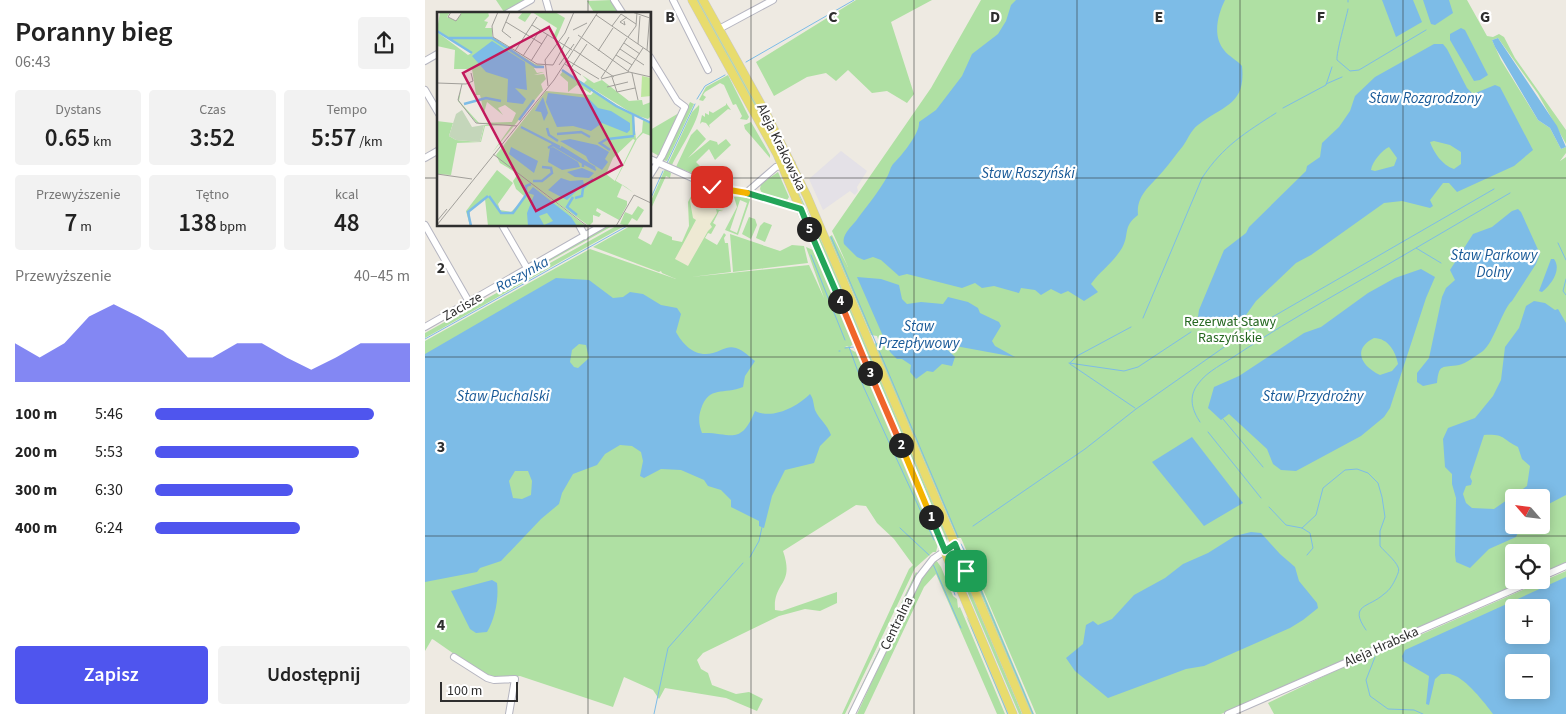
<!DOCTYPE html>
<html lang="pl">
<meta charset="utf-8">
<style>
:root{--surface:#fff;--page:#f2f2f2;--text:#222;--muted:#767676;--accent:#4f55ee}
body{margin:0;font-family:"Source Sans 3",sans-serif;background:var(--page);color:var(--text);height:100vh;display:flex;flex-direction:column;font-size:19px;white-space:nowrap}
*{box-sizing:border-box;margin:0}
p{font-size:16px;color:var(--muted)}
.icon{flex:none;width:28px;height:28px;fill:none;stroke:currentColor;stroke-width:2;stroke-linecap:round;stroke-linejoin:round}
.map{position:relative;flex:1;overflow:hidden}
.sheet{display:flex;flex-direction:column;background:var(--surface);width:425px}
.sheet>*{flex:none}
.needle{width:32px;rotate:298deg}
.tools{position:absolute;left:1080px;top:489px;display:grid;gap:10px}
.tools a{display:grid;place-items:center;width:45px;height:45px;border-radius:5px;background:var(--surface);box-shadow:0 2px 12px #0003;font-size:25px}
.scale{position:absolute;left:15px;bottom:12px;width:78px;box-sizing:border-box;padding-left:5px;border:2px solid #2e2e2e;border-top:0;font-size:14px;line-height:18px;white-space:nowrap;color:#2e2e2e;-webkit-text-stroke:4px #fff;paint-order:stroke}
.pin{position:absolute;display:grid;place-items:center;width:42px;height:42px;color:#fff;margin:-21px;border-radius:10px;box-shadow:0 2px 8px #0006}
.km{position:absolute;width:25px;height:25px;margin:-12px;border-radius:50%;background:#222;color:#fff;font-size:14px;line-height:25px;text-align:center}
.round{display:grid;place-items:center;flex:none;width:52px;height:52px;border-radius:5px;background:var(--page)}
.summary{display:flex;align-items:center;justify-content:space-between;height:85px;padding:0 15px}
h1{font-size:28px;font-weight:600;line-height:38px}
.stats{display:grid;grid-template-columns:repeat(3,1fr);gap:8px;height:85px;padding:5px 15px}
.stats div{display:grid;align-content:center;border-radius:5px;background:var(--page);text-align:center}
.stats b{font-size:25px;font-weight:600}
.stats small{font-size:14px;font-weight:400}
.stats p{font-size:14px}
.chart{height:140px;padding:10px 15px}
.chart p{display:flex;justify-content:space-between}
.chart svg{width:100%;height:90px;margin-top:5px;fill:var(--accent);opacity:.7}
.cta{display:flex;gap:10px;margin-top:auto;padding:10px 15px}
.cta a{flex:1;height:58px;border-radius:5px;background:var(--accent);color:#fff;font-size:20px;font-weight:600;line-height:58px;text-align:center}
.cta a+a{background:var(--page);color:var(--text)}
ul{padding:0 15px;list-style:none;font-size:16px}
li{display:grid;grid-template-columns:80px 60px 1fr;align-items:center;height:38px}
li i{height:12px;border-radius:6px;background:var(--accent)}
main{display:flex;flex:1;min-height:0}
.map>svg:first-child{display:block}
.industrial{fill:#e4e1e7}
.education{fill:#eee9d3}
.green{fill:#afe0a3;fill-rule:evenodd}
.water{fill:#7dbce7;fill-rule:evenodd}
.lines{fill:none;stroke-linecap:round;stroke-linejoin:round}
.stream{stroke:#7dbce7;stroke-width:1}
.minor-casing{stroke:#b5b5c0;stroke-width:8}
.major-casing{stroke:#c9c9c9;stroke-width:9}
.minor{stroke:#fff;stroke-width:6}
.major{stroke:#e8dc6d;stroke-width:8}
.split-1-casing{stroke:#fff;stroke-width:10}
.split-2-casing{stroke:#fff;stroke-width:10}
.split-3-casing{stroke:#fff;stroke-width:10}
.split-4-casing{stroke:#fff;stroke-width:10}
.split-5-casing{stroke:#fff;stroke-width:10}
.split-6-casing{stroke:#fff;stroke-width:10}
.split-7-casing{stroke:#fff;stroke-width:10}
.split-1{stroke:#22a559;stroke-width:6}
.split-2{stroke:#f5b400;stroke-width:6}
.split-3{stroke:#f0652b;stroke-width:6}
.split-4{stroke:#f0652b;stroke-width:6}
.split-5{stroke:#22a559;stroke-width:6}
.split-6{stroke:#22a559;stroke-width:6}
.split-7{stroke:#f5b400;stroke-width:6}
.grid{fill:none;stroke:#2e2e2e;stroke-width:1;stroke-opacity:0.55}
.labels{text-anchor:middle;stroke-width:4.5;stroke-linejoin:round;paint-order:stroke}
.street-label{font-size:14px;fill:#2e2e2e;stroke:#fff}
.park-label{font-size:14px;fill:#256721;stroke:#fff}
.water-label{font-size:15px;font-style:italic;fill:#185997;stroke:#fff}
.inset-river{fill:none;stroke:#7dbce7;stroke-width:2.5}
.inset-road{fill:none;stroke:#a19f9a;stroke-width:1}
.view{fill:#c2185b;fill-opacity:0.15;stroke:#c2185b;stroke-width:2.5}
.inset-edge{fill:none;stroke:#2e2e2e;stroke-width:2.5}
.grid-label{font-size:16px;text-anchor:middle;font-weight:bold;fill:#2e2e2e;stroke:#fff;stroke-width:4.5;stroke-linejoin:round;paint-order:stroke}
</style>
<main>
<section class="sheet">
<div class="summary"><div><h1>Poranny bieg</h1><p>06:43</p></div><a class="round"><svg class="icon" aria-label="share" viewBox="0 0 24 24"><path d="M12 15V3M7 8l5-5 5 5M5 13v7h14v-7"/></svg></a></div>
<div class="stats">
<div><p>Dystans</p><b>0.65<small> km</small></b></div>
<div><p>Czas</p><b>3:52</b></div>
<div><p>Tempo</p><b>5:57<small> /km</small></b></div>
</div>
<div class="stats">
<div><p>Przewyższenie</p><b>7<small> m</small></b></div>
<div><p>Tętno</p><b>138<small> bpm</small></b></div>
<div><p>kcal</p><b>48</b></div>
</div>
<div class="chart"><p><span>Przewyższenie</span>40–45 m</p>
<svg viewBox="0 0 160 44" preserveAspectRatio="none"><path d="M0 44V25L10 32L20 25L30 12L40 6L50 12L60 19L70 32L80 32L90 25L100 25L110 32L120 38L130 32L140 25L150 25L160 25V44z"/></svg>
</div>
<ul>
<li><b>100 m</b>5:46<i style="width:86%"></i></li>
<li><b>200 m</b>5:53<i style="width:80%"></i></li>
<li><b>300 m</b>6:30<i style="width:54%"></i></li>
<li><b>400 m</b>6:24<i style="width:57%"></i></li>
</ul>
<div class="cta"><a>Zapisz</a><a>Udostępnij</a></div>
</section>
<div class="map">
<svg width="1141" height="714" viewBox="0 0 1141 714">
<rect width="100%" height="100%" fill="#eeeae2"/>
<path class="industrial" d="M416,151L442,171L432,187L433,191L430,195L425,191L398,210L384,179Z"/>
<path class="education" d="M272,185L303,201L297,212L294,211L288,223L291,225L286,234L282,233L280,238L283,240L265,277L250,278L237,273L236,271L234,272L211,264L213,238L226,245L233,231L247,237V240L257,242L264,226L263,202Z"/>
<path class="green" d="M71,0H99L79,12Z
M187,0L193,10L186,14H170L162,1Z
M271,0H275L357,149L354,150Z
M431,0H507L466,22L489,94L482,103L462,91L447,93L423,70L411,81L401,73L382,77L349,96L331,62Z
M556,0H1042L1062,36L1068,37L1074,34L1079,37L1090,58L1141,130V144L1113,94L1073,38L1067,40L1076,60L1113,120L1125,128L1136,149L1141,147V153L1135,161L1141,157V563L1116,574V552H1089V580H1103L796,714H611L536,538H532L449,344L454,342L452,336L446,335L404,237L407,235L423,267L407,231L506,88ZM1089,498H1116V525H1089Z
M303,75L324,117L322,120L315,119L317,116L311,104L308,105L299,85L295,83L280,92L278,95L281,97L278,101L274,100L281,87Z
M265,102L269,104L242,161L238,160Z
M301,103L306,110L303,109L284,125L285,128L281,123L277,122L275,124L277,115L280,117V113L284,115V111L288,113L301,105Z
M274,105C277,116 253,152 247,165L243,164L267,112Z
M254,113L234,156L225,151V130Z
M326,122L345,155V158L320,129L319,125Z
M272,129L281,139L263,158L285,140L292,142L293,145L301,139L306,145L290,160L284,149L271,162L278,169L275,176L251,167L266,135Z
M240,169L246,173L245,178L241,176L225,211V203Z
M353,172L364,197L362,200L337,193L335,189L336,184Z
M365,174L401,251L523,538L522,541Z
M272,185L265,201L268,218L271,220L250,259L263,266L283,231L287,227L285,224L292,213L291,209L298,211H294L288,223L291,225L286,234L283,233L280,238L292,245L299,233L301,235L299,238L300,243H303L306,272L266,277L384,265L399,298L381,247L388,250L428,344L425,347L420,346L432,353L513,544L511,552H508L490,568L420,714H417L484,569L488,565L469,539L452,523L441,506L431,505L358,551C370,586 348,581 350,610L357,611L412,592V603L395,611L380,609L354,616L278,653L272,660L276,669L283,673L287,685L311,694L324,692L338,699L332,711L301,698L240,688L234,699L228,690L199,677L188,707L95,676L65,679L9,640L7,639L0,651V341L165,249L251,279L237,273L236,271L234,272L168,247L207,225H219L213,238L226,245L233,231L247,237V240L257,242L264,226L263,202Z
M314,196L326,197L313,235L300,230L312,207L309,197ZM315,200L322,203L312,233L305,230Z
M324,217L330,219L332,225L326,239L317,234Z
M339,222L347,225L340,242L331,238L335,226Z
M183,225H189L100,275L87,280Z
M193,225H201L0,338V333Z
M305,234L355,251L367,245L379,246L383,263L308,272Z
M511,560L516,567L528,596L532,599L533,608L535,607L580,714H572L511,574L499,587L439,714H432L489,590L506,564Z
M534,564L591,699L597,714H594L531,565Z
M1141,571V714H849L843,703L968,643L970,646ZM1089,608H1116V635H1089ZM1089,662H1116V690H1089Z
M491,572L493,574L423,714Z
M549,572L551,575L609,714H606L547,573Z
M541,616L547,625L584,714H582Z"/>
<path class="water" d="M591,0H800C793,14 787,36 799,50C803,56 812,60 817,66C821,105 799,105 773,125C766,130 763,139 758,146C751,154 745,163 739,170C727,185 711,194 713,215C697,227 705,234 697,248C687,264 676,270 666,284L673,292L659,301L643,291L636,294L626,289L616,295L610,290L596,288L594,293L569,286L557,288L550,283L537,288L482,274L474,276L456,260L448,257L439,260L432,257L419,244C416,234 428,226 433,218C443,205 454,191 462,177C465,172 465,167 469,163C477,155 495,133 494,122L511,110L537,76L547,54L573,34L581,21L586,5Z
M957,0H988L997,22L971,37Z
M998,0H1024L1028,13L1010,25L1006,24Z
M1036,28L1040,30L1063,75L1055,80L1049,81L1025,40V34Z
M1073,38L1132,126L1141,147L1136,149L1125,128L1113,120L1070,47L1067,40Z
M1009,44H1018L1022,49L1042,88L1048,94L1070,85L1075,87L1108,150L1089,166L1032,192L1024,183H1018L1005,200L1008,206L1005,208L977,201L959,203L886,255L871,263L831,301L821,315L792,327L776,325L773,317L774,310L799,250L821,233L824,227L881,171L882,166L895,157L897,143L914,127L925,111L930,96L950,77ZM1009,141L1025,145L1036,152V164L1029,169C1017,165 1009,153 1005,142ZM964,147L972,158L969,166L950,171L946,170C947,162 957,150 964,147Z
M1093,209L1096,212L1115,254L1111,264L1087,301C1078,308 1069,342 1058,351C1052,355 1040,364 1034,365C1017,368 1014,363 1012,383L998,386L992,382V373L1004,358L1017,297L1021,288L1030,280L1025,270L1048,234L1067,227L1087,211Z
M1126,259H1129C1137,270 1126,285 1117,292L1114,291Z
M996,269L1010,277L1001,298L965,408L959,417L936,436L871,471L856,470L848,464L842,449L804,414L796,420L783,408L789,387L814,376L879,333L896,327L943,293L970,278ZM949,338C963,338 971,352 973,364L967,371L955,375C936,366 927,349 949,338Z
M432,277L456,279L474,285L477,299L482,304L496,302L518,304L523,297L543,302L553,308L555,313L574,322L576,326L567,341L570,346L590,357L525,345L523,350L530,357L527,366L517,364L508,372L502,371L491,379L485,372L486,365L477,359H472L465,352Z
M131,278L164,280L188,298L198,297L205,292L218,294L236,305L252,308L256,314L251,332C258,345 271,358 288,353C296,351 302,345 311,348C318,350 325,357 330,361L320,376L318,387C299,395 284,385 276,409C273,418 274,425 277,433C306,432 315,447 330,411C348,420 373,406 385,394C389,400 388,403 390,410C394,419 402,424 406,435L395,446L389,463L360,470L347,496L339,528L334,526V521L306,507V500L296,490L283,486L279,480L256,470L236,469L219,478L215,476L218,461L216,452L207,446L195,445L180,454L172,465L148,474L137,493L134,504L116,519L76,561L55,568L52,572L0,582V354ZM154,344L161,345L164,358L153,368L149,367L145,362L147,350ZM90,471H103L107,481L106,495L97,499L88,498L84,481Z
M1109,301L1120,303L1130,310L1133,309L1141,323V495L1116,508V498H1089V525H1099L1097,530H1094L1091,537L1064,549L1045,568L1031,562L1030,555L1031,498L1027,484V474L1020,467L1018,439L1023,428L1050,418L1068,396L1076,380L1080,347L1094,328L1101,306ZM1059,435C1081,434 1076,439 1093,447L1097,459L1105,466L1102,486L1069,509L1047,508L1041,503L1038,494L1041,486L1046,485L1047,481L1045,477Z
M767,437L818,503L779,526L727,462Z
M826,532L836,533L855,554L870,567L874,581L892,603L893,608L878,620L865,628L779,666L761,669L683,698L650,671L641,658L658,644L661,625L668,621L673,625L687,619L709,595L740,578L758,564L783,553L810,536Z
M1141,577V714H1068C1060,703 1041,679 1028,675C1024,673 1020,674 1016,674L1010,679L1004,705L1001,704L1004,676L978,661L977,656L980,650ZM1089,608H1116V635H1089ZM1089,662H1116V690H1089Z
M67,580L72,583C74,598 70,619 62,632L51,633L45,629L26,591Z"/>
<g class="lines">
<path class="stream" d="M923,2V0
M923,9C921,19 911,53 912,60L925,71L934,70L1001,30
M321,62L429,0
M901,84L917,77
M272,99L280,86L300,75
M858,108L901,85L907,67
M242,163L270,104
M225,200L238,171
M406,237L533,537
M1133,243L1141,260
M386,255L420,340
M1016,263L991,248L1085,193
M1141,279L1138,291L1141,295
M718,318L777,178C798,146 820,133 851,113
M818,334L1069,189
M0,339L204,225
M424,347L439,388L509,540
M420,348L429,347
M414,351H415
M644,363L699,371L713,367L766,332
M645,363L652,356L706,327
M645,364L710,408
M798,419L838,467
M775,422C767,410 763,397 773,384C782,371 800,363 813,354C870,316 932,283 991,248
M783,432L836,498
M844,507L861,525L877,528L885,533L888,548L882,555
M548,526L660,449L711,409L812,338
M475,528L504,555
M877,528L891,515L898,488L920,470L932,469L943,473L953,483L957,497L960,517L955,531V546C960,552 970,560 973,567C975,571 972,575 971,578C968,584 965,590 959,594C944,608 923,604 941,630
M536,544L541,554
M325,557L334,541L337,527
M544,561L546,566
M508,564L536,628
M522,572L530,595
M550,576L608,714
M546,626L583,714
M950,657L941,680L945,696L963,709L989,710L998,714
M229,714L243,648L318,563"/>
<g class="minor-casing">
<path id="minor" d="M121,0L125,14
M189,0L198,14
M248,0L283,70
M81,14L106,0
M294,29L348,0
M225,57L252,101L260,107L237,156L225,175
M0,61L14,53
M0,90L14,114
M0,158L14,150
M225,159L290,188L331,195L376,209
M321,193L351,167L367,164
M0,225L44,302
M77,225L102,268
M154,225L160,236
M0,327L178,225
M1116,577L1141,566
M29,657L62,678L69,680L90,679L84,714
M427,714L494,577L508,559L530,544
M803,714L1110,580"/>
</g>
<g class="major-casing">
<path id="major" d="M267,0L352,154L588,714
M278,0L342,115L382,196L602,714"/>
</g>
<use href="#minor" class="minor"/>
<use href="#major" class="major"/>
</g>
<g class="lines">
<g class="split-1-casing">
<path id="split-1" d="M506,517L520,551L530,544L541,571"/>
</g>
<g class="split-2-casing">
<path id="split-2" d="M476,445L506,517"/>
</g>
<g class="split-3-casing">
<path id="split-3" d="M445,373L476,445"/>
</g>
<g class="split-4-casing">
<path id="split-4" d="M415,301L445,373"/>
</g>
<g class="split-5-casing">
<path id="split-5" d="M384,229L415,301"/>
</g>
<g class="split-6-casing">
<path id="split-6" d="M322,193L376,209L384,229"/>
</g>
<g class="split-7-casing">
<path id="split-7" d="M287,187L322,193"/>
</g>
<use href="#split-1" class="split-1"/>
<use href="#split-2" class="split-2"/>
<use href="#split-3" class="split-3"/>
<use href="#split-4" class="split-4"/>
<use href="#split-5" class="split-5"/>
<use href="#split-6" class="split-6"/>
<use href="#split-7" class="split-7"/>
</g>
<path class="grid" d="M163,0V14M326,0V714M489,0V714M652,0V714M815,0V714M978,0V714M0,178H14M225,178H1141M163,225V714M0,357H1141M0,536H1141"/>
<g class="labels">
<g class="street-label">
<text transform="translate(357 147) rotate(64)" y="5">Aleja Krakowska</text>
<text transform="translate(37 306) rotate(-30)" y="5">Zacisze</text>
<text transform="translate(471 623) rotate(-64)" y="5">Centralna</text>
<text transform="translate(956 646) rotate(-24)" y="5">Aleja Hrabska</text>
</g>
<g class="park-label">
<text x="805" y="326">Rezerwat Stawy<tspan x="805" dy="16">Raszyńskie</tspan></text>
</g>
<g class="water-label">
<text x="1000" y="103">Staw Rozgrodzony</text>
<text x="603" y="178">Staw Raszyński</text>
<text x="1069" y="260">Staw Parkowy<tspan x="1069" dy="17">Dolny</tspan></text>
<text transform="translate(97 274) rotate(-29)" y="5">Raszynka</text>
<text x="494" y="331">Staw<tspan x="494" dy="17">Przepływowy</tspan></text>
<text x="78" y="401">Staw Puchalski</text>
<text x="888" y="401">Staw Przydrożny</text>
</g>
</g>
<g transform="translate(12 12)">
<rect width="214" height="214" fill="#eeeae2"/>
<path d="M3,0H13L10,5L19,9L24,2L22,0H51L52,4L47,9L51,10L48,16H55V25L98,52L107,54L97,56L100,61L105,60H107L97,63L107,62L109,67L104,72L106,78L55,141L75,113L48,114L44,130L20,131L14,163L0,162V109L16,111L12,124L19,128L43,130L47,114H43L54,112H43L40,111L38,109L21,89V86L24,78L22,89L42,111L75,110L79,101L68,93L61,96L66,103L50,90L47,101L43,83H39L35,57H17L18,38L0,34V20L31,43L35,41L0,18ZM86,0H118L128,6L119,27L116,25L120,16L95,0L88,10L81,6ZM126,59L147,71L150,68L145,63L157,71L165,68L192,89L205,88L206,93L214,90V104L211,107L198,103L156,77L153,81L140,73L131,80V70L123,63ZM109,79L154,83L157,79L196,103L199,127L205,120L206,108L214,112V124L206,121L200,127L179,168V169L189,175L197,181L185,173L180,185L190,189V193L182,208L160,196L159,199L164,202L162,205L156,203V210L152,214L97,174L149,214H51L48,187L33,199V214L29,199L60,158L76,171L61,192L63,198L74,200L84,190L87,184L79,177L76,169L81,162L63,151L59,143ZM196,127L198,128L178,169L169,162L176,146ZM201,194L207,198L200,209L195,206L190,214L183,212L188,200L195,203Z" fill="#afe0a3" fill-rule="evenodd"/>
<path d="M25,98L35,115L47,113L43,130L19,128L12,124L19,102Z" fill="#c4d6ba"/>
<path d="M205,64L214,66V84L204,85Z" fill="#bee69f"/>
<path d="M55,29L88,50L90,78L78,76L89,87L86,92L70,90L71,67L49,60L35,44ZM111,81L151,86L161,96L174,99L193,111V118L190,121L165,111L154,119L136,114L120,115L109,90ZM106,85L111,101L107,109L104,100L98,99ZM133,127L160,133L172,140L168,147L171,150L165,158L152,150L149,144L123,129ZM74,135L101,149L97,161L72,142ZM116,135L141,150L143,155L125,158L111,150L113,136ZM145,156L157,161L152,166L138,165L130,160ZM124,166L133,169L146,168L147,172L130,188L111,178ZM96,175L134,205L140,214H91L90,201L97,183L91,181ZM110,201L116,209L107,213L102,204Z" fill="#7dbce7" fill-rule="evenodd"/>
<path class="inset-river" d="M0,19L35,41M12,26H55L99,55H107M125,58L179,94L214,111M27,92L49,86L64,89M196,102L197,123M82,108L97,88M84,115L123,135M110,116L112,123L121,129M120,122L144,120L153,125M170,127L163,131L173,138M171,127L197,124M124,135L158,156M111,136L116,133L146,151M146,155V151L159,158M96,169H105L115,161L114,156L105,155M52,184L64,201H76L89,183V174L94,172M136,185L130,195L140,203M138,186L145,184L146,176L156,167M34,214L31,200L51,184"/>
<path class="inset-road" d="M14,0L11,5L19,9L24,2M61,0L55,14L56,25L100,52L116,53L132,25M73,0L65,19L74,26M195,0L213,6M159,3L214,41M187,9L188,13L183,10L190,5M69,10L105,32M95,13L135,38M175,14L184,2L199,12M136,18L150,11M141,23L192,60L214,65M191,25L199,14L200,0M187,31L203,42M201,32L203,4M183,37L207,53M137,38L177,65M210,38L213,0M78,39L100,5M161,39L176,16M179,43L195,53M86,44L103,18M130,48L162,67M94,49L111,22M128,52L144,63M122,53L137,32M134,56L150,32M191,59L206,36M195,61L201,88M175,65L180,80L198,76M164,66L190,26M164,67L192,60M0,71L29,72L36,69L34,61M25,72L21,88L39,111L80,114M111,74L108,48L128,21L137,0M170,75L191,70M56,142L150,214M0,162L35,167M0,209L10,197M0,213L117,68L161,0M179,214L197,183L214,191"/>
<path class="view" d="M112,15L185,153L99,199L26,61Z"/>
<rect width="214" height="214" class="inset-edge"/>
</g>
<g class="grid-label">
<text x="245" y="22">B</text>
<text x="408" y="22">C</text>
<text x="570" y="22">D</text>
<text x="734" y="22">E</text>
<text x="896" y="22">F</text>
<text x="1060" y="22">G</text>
<text x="16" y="273">2</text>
<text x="16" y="452">3</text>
<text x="16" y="630">4</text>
</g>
</svg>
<div class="tools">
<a><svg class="needle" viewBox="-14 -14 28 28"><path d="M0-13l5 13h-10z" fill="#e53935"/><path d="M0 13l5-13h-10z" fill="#767676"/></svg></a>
<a><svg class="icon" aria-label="locate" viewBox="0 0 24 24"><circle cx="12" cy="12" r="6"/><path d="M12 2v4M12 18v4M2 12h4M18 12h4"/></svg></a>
<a>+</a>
<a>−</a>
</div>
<div class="scale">100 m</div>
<div class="pin" style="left:541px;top:571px;background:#1e9e55"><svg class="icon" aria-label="arrive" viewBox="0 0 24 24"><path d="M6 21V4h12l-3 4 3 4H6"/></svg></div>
<div class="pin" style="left:287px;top:187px;background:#d93025"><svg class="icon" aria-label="check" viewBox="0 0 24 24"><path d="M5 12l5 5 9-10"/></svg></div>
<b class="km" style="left:506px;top:517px">1</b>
<b class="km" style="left:476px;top:445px">2</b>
<b class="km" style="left:445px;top:373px">3</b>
<b class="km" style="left:415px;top:301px">4</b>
<b class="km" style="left:384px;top:229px">5</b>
</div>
</main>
